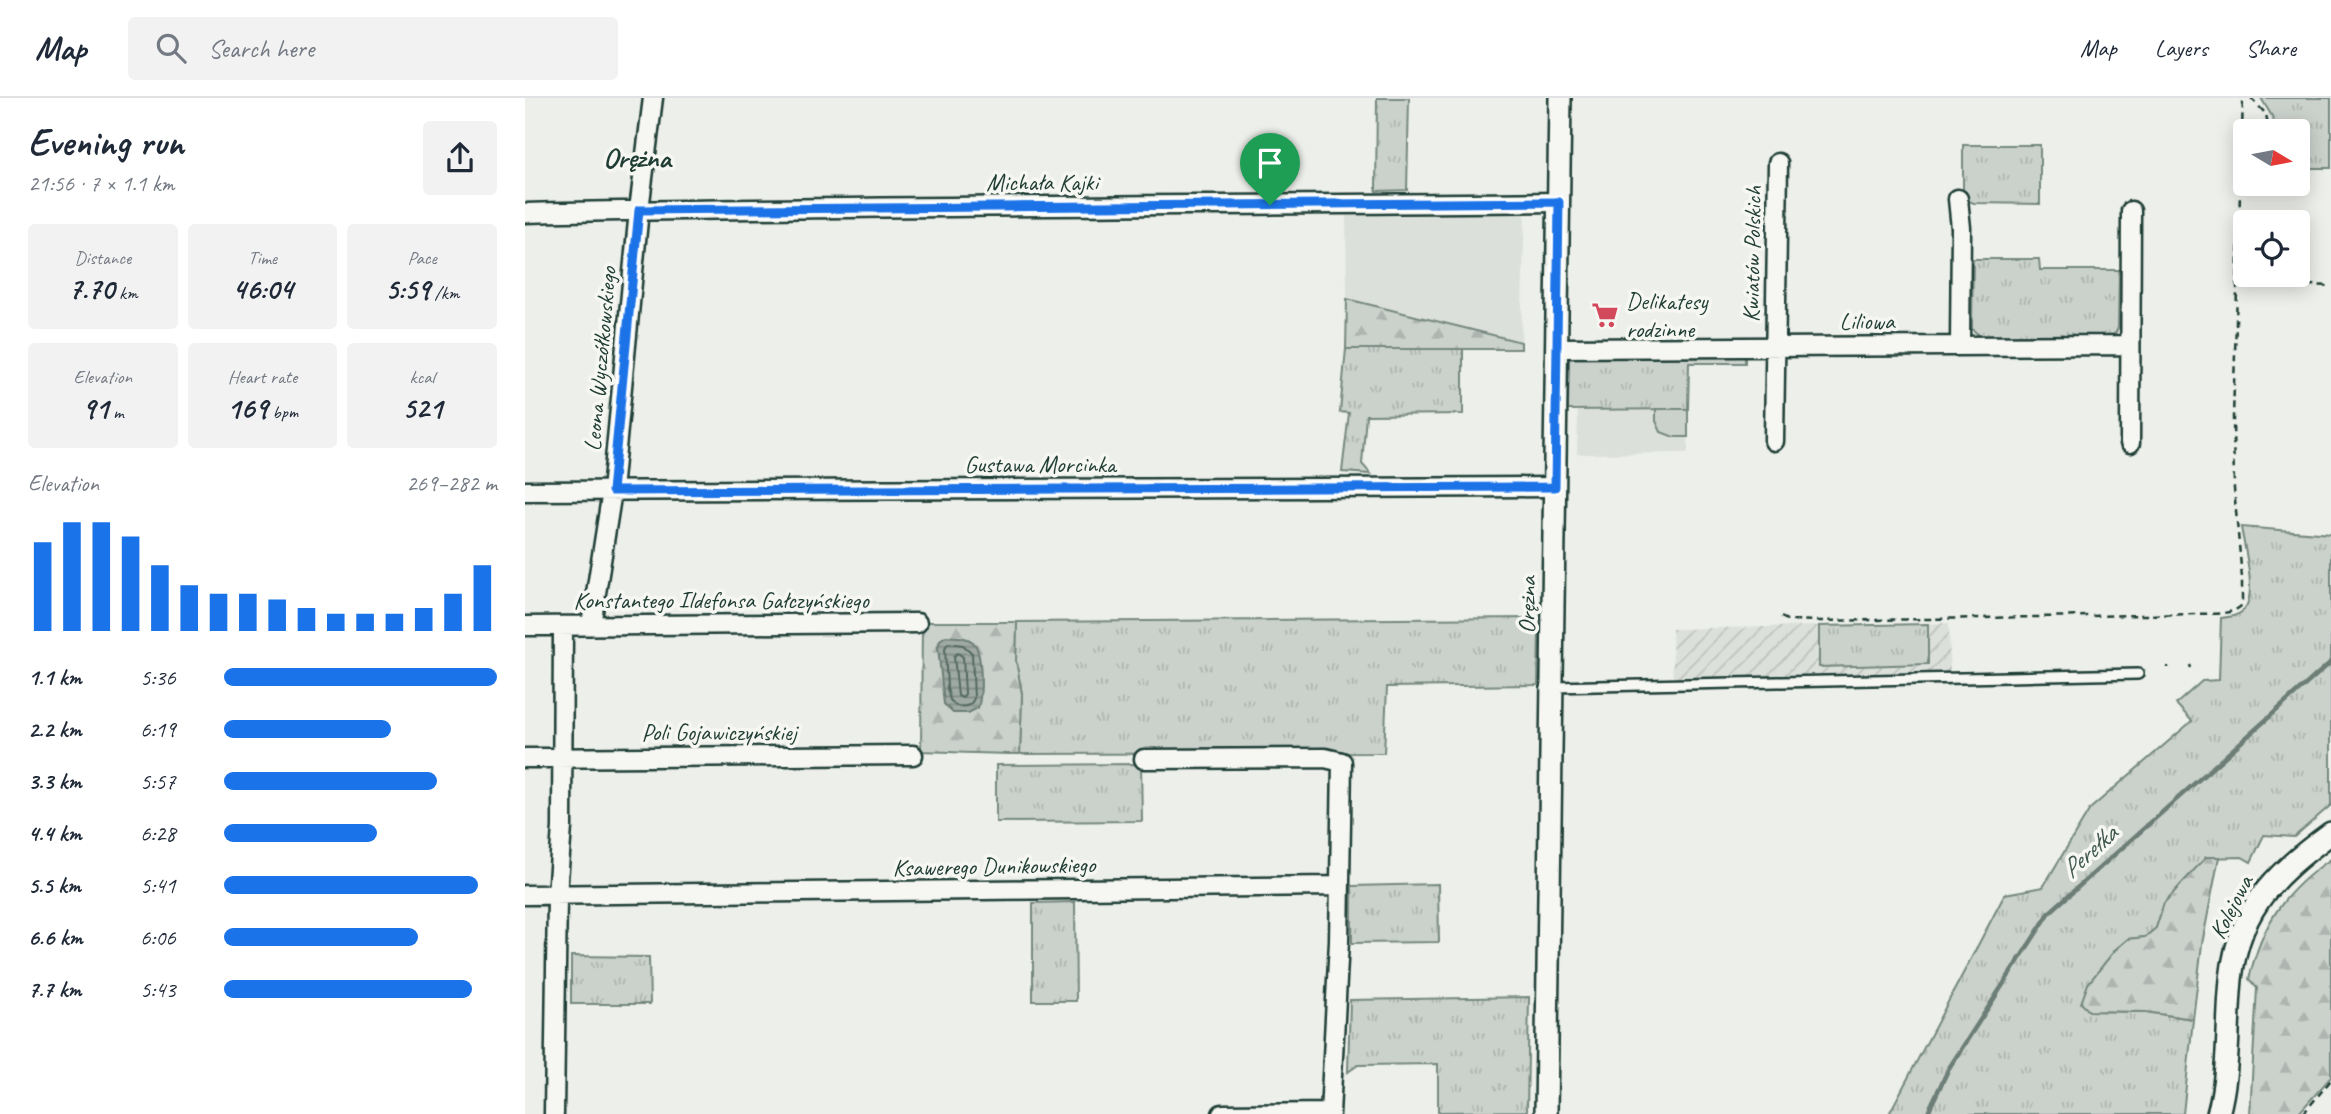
<!DOCTYPE html>
<meta charset="utf-8">
<style>
:root{--surface:#fff;--page:#f2f2f3;--text:#1f2937;--muted:#747a83;--line:#e0e1e3;--accent:#1a73e8}
body{margin:0;font-family:Caveat,sans-serif;background:var(--page);color:var(--text);height:100vh;display:flex;flex-direction:column;font-size:26px;white-space:nowrap}
*{box-sizing:border-box;margin:0}
p{font-size:23px;color:var(--muted)}
.icon{flex:none;width:38px;height:38px;fill:none;stroke:currentColor;stroke-width:2;stroke-linecap:round;stroke-linejoin:round}
.map{position:relative;flex:1;overflow:hidden}
.details{display:flex;flex-direction:column;background:var(--surface);width:525px}
.details>*{flex:none}
.needle{width:46px;rotate:100deg}
.buttons{position:absolute;left:1708px;top:21px;display:grid;gap:14px}
.buttons a{display:grid;place-items:center;width:77px;height:77px;border-radius:7px;background:var(--surface);box-shadow:0 4px 18px #0003;font-size:35px}
.pin{position:absolute;display:grid;place-items:center;width:60px;height:60px;color:#fff;margin:-72px -30px;border-radius:50% 50% 50% 0;rotate:-45deg;box-shadow:0 0 7px #0007}
.pin .icon{rotate:45deg}
.round{display:grid;place-items:center;flex:none;width:74px;height:74px;border-radius:7px;background:var(--page)}
.headline{display:flex;align-items:center;justify-content:space-between;height:119px;padding:0 28px}
h1{font-size:38px;font-weight:700;line-height:52px}
.figures{display:grid;grid-template-columns:repeat(3,1fr);gap:10px;height:119px;padding:7px 28px}
.figures div{display:grid;align-content:center;border-radius:7px;background:var(--page);text-align:center}
.figures b{font-size:30px;font-weight:700}
.figures small{font-size:19px;font-weight:400}
.figures p{font-size:19px}
.chart{height:196px;padding:14px 28px}
.chart p{display:flex;justify-content:space-between}
.chart svg{width:100%;height:126px;margin-top:7px;stroke:var(--accent);stroke-width:6}
ul{padding:0 28px;list-style:none;font-size:23px}
li{display:grid;grid-template-columns:112px 84px 1fr;align-items:center;height:52px}
li i{height:18px;border-radius:9px;background:var(--accent)}
header{display:flex;align-items:center;gap:42px;box-sizing:border-box;height:98px;padding:0 35px;background:var(--surface);border-bottom:2px solid var(--line)}
header strong{font-size:33px}
nav{display:flex;gap:38px;margin-inline-start:auto;font-size:24px}
.search{width:490px;height:63px;background:var(--page);display:flex;align-items:center;gap:18px;box-sizing:border-box;padding:0 24px;border-radius:7px;color:var(--muted);font-size:26px}
main{display:flex;flex:1;min-height:0}
.map>svg:first-child{display:block}
.built{fill:#dce0db}
.industrial{fill:url(#industrial-furrows)}
.grass{fill:url(#grass-tufts);stroke:#758880;stroke-width:2}
.forest{fill:url(#forest-firs);stroke:#758880;stroke-width:2}
.park{fill:#cbd2cc;stroke:#758880;stroke-width:2}
.water{fill:url(#water-rules);stroke:#6c7e77;stroke-width:2}
.lines{fill:none;stroke-linecap:round;stroke-linejoin:round}
.shore{stroke:#526961;stroke-width:2}
.stream{stroke:#6c7e77;stroke-width:4.5}
.service-casing{stroke:#1f3d34;stroke-width:14}
.minor-casing{stroke:#1f3d34;stroke-width:23}
.tertiary-casing{stroke:#1f3d34;stroke-width:26}
.path{stroke:#1f3d34;stroke-width:2.5;stroke-dasharray:7 5;stroke-linecap:butt}
.service{stroke:#f6f6f2;stroke-width:9}
.minor{stroke:#f6f6f2;stroke-width:18}
.tertiary{stroke:#f6f6f2;stroke-width:21}
.route-casing{stroke:#fff;stroke-width:14}
.route{stroke:#1a73e8;stroke-width:9}
.labels{text-anchor:middle;stroke-width:7;stroke-linejoin:round;paint-order:stroke}
.street-label{font-size:24px;fill:#1f3d34;stroke:#f6f6f2}
.poi-label{font-size:24px;fill:#1f3d34;stroke:#f6f6f2;text-anchor:start}
.water-label{font-size:26px;font-style:italic;fill:#3f5850;stroke:#f6f6f2}
.quarter-label{font-size:28px;font-weight:bold;fill:#1f3d34;stroke:#f6f6f2}
</style>
<header>
<strong>Map</strong>
<div class="search"><svg class="icon" aria-label="search" viewBox="0 0 24 24"><circle cx="10" cy="10" r="6"/><path d="M15 15l6 6"/></svg>Search here</div>
<nav><a>Map</a><a>Layers</a><a>Share</a></nav>
</header>
<main>
<section class="details">
<div class="headline"><div><h1>Evening run</h1><p>21:56 · 7 × 1.1 km</p></div><a class="round"><svg class="icon" aria-label="share" viewBox="0 0 24 24"><path d="M12 15V3M7 8l5-5 5 5M5 13v7h14v-7"/></svg></a></div>
<div class="figures">
<div><p>Distance</p><b>7.70<small> km</small></b></div>
<div><p>Time</p><b>46:04</b></div>
<div><p>Pace</p><b>5:59<small> /km</small></b></div>
</div>
<div class="figures">
<div><p>Elevation</p><b>91<small> m</small></b></div>
<div><p>Heart rate</p><b>169<small> bpm</small></b></div>
<div><p>kcal</p><b>521</b></div>
</div>
<div class="chart"><p><span>Elevation</span>269–282 m</p>
<svg viewBox="0 0 160 44" preserveAspectRatio="none"><path d="M5 44V13M15 44V6M25 44V6M35 44V11M45 44V21M55 44V28M65 44V31M75 44V31M85 44V33M95 44V36M105 44V38M115 44V38M125 44V38M135 44V36M145 44V31M155 44V21"/></svg>
</div>
<ul>
<li><b>1.1 km</b>5:36<i style="width:100%"></i></li>
<li><b>2.2 km</b>6:19<i style="width:61%"></i></li>
<li><b>3.3 km</b>5:57<i style="width:78%"></i></li>
<li><b>4.4 km</b>6:28<i style="width:56%"></i></li>
<li><b>5.5 km</b>5:41<i style="width:93%"></i></li>
<li><b>6.6 km</b>6:06<i style="width:71%"></i></li>
<li><b>7.7 km</b>5:43<i style="width:91%"></i></li>
</ul>
</section>
<div class="map">
<svg width="1806" height="1016" viewBox="0 0 1806 1016">
<defs>
<pattern id="industrial-furrows" width="10" height="10" patternUnits="userSpaceOnUse" patternTransform="scale(1.75)"><rect width="10" height="10" fill="#dce0db"/><path d="M-1 1l2-2M0 10L10 0M9 11l2-2" fill="none" stroke="#bcc1bd"/></pattern>
<pattern id="grass-tufts" width="24" height="20" patternUnits="userSpaceOnUse" patternTransform="scale(1.75)"><rect width="24" height="20" fill="#cbd2cc"/><path d="M3 7l-1-3M5 7V3M7 7l1-3M15 17l-1-3M17 17v-4M19 17l1-3" fill="none" stroke="#aeb5b0"/></pattern>
<pattern id="forest-firs" width="22" height="20" patternUnits="userSpaceOnUse" patternTransform="scale(1.75)"><rect width="22" height="20" fill="#cbd2cc"/><path d="M5 1l3.5 6h-7zM16 11l3.5 6h-7z" fill="#aeb5b0"/></pattern>
<pattern id="water-rules" width="6" height="5" patternUnits="userSpaceOnUse" patternTransform="scale(1.75)"><rect width="6" height="5" fill="#9faaa4"/><path d="M0 2.5h6" fill="none" stroke="#818c86"/></pattern>
</defs>
<rect width="100%" height="100%" fill="#edefea"/>
<filter id="ink" filterUnits="userSpaceOnUse"><feTurbulence type="fractalNoise" baseFrequency=".0143" numOctaves="2"/><feDisplacementMap in="SourceGraphic" scale="14" xChannelSelector="R" yChannelSelector="G"/><feConvolveMatrix kernelMatrix="1 2 1 2 8 2 1 2 1" color-interpolation-filters="sRGB"/></filter>
<g filter="url(#ink)">
<path class="built" d="M1000,114L996,244L822,201L821,115Z
M1053,311H1163V355L1052,356Z"/>
<path class="industrial" d="M1424,525L1425,574L1148,580L1147,531Z"/>
<path class="grass" d="M852,0H884L882,92L851,93Z
M1736,0H1806V70H1773V33H1750L1748,20Z
M1438,47H1515V106L1449,105L1438,101Z
M1448,161H1514L1515,172H1594L1593,230L1589,238L1578,240L1456,239L1447,231Z
M938,250V316L841,317L837,366L846,376L817,374L824,315L815,314L821,251Z
M1220,254V265H1164L1163,311L1043,312L1044,257Z
M1716,429L1806,436V707L1769,739L1739,737L1726,764L1717,759L1681,760L1639,805L1631,830L1620,839L1603,841L1591,851L1563,886L1565,913L1621,914L1668,921L1658,1016H1364L1480,796L1518,789L1565,711L1667,623L1651,606L1677,583L1694,582L1696,520C1705,519 1715,518 1720,510C1732,494 1719,449 1716,429Z
M1009,520L1010,532H1014L1013,587L862,589L859,655L495,656L497,596L491,563L492,524Z
M1403,526V566L1294,569V528Z
M616,666L617,723L471,724V667Z
M913,786L914,844L827,845V788Z
M550,804L551,903H508V805Z
M46,858L124,859L125,906H46Z
M1004,899L1002,1013L913,1014V966L833,967L823,974L825,902Z"/>
<path class="forest" d="M822,201L996,244V251H821Z
M397,524H492L491,563L497,596L495,656C462,656 429,654 396,653Z
M1681,759H1694L1677,846L1668,921L1621,914L1564,913L1556,905L1563,886L1591,851L1603,841L1620,839L1631,830L1639,805Z
M1806,761V979L1773,1016H1725L1732,890L1724,881C1737,826 1759,793 1806,761Z"/>
<path class="park" d="M1131,311H1163V339H1149L1136,334L1131,323Z"/>
<path class="water" d="M421,538C430,539 441,538 448,544C458,553 457,598 453,610L443,615H428L419,606L413,549L415,542Z"/>
<g class="lines">
<path class="shore" d="M423,545L438,547L447,555L449,600C446,609 439,609 431,608L425,602L422,590L420,550Z
M433,555L438,559L440,596L437,600L433,598L429,558Z"/>
<path class="stream" d="M1402,1016L1424,970L1525,814L1806,564"/>
<g class="service-casing">
<path id="service" d="M1028,589L1613,576"/>
</g>
<g class="minor-casing">
<path id="minor" d="M1433,101L1436,130L1435,247
M0,115C345,107 689,108 1034,104
M1031,250L1605,247
M1249,343L1253,65
M1605,345L1606,113
M0,393L1030,389
M66,527L87,393L114,112L128,0
M0,528L392,525
M0,660L388,657
M619,661L800,660L817,664L814,843L805,1016
M0,797L814,788
M29,1016L32,797L37,729L38,528
M697,1016L805,1015"/>
</g>
<g class="tertiary-casing">
<path id="tertiary" d="M1021,1016L1035,0
M1693,1016C1704,976 1702,935 1705,894C1709,815 1746,779 1806,735"/>
</g>
<path class="path" d="M1726,0L1741,16L1744,33
M1711,190L1741,185L1806,188
M1256,519L1262,522L1295,523L1672,516C1686,515 1707,518 1717,507V480L1709,391L1708,319L1718,0
M1665,567L1666,570
M1643,568V570
M1778,1016L1806,982"/>
<use href="#service" class="service"/>
<use href="#minor" class="minor"/>
<use href="#tertiary" class="tertiary"/>
</g>
</g>
<g class="lines" filter="url(#ink)">
<g class="route-casing">
<path id="route" d="M1034,104L1030,389L87,393L114,112Z"/>
</g>
<use href="#route" class="route"/>
</g>
<defs>
<g id="supermarket-bare" transform="scale(2.1)"><path d="M-6-5.5h2.5l.6 2H6L4.5 2H-2.5L-4.4-4H-6ZM-1.5 3.2a1.3 1.3 0 1 0 .1 0ZM3 3.2a1.3 1.3 0 1 0 .1 0Z" fill="#d1495b" stroke="#f6f6f2" stroke-width="2.5" paint-order="stroke"/></g>
</defs>
<g fill-rule="evenodd">
<use href="#supermarket-bare" x="1080" y="217"/>
</g>
<g class="labels">
<g class="street-label">
<text x="517" y="92">Michała Kajki</text>
<text transform="translate(1227 156) rotate(-89)" y="8">Kwiatów Polskich</text>
<text x="1342" y="231">Liliowa</text>
<text transform="translate(75 261) rotate(-85)" y="8">Leona Wyczółkowskiego</text>
<text x="515" y="374">Gustawa Morcinka</text>
<text x="196" y="510">Konstantego Ildefonsa Gałczyńskiego</text>
<text transform="translate(1002 507) rotate(-89)" y="8">Orężna</text>
<text x="194" y="642">Poli Gojawiczyńskiej</text>
<text transform="translate(469 768) rotate(-1)" y="8">Ksawerego Dunikowskiego</text>
<text transform="translate(1706 809) rotate(-63)" y="8">Kolejowa</text>
</g>
<g class="poi-label">
<text x="1101" y="211">Delikatesy<tspan x="1101" dy="28">rodzinne</tspan></text>
</g>
<g class="water-label">
<text transform="translate(1564 753) rotate(-42)" y="9">Perełka</text>
</g>
<g class="quarter-label">
<text x="112" y="69">Orężna</text>
</g>
</g>
</svg>
<div class="buttons">
<a><svg class="needle" viewBox="-14 -14 28 28"><path d="M0-13l5 13h-10z" fill="#e53935"/><path d="M0 13l5-13h-10z" fill="#747a83"/></svg></a>
<a><svg class="icon" aria-label="locate" viewBox="0 0 24 24"><circle cx="12" cy="12" r="6"/><path d="M12 2v4M12 18v4M2 12h4M18 12h4"/></svg></a>
</div>
<div class="pin" style="left:745px;top:107px;background:#1e9e55"><svg class="icon" aria-label="arrive" viewBox="0 0 24 24"><path d="M6 21V4h12l-3 4 3 4H6"/></svg></div>
</div>
</main>
